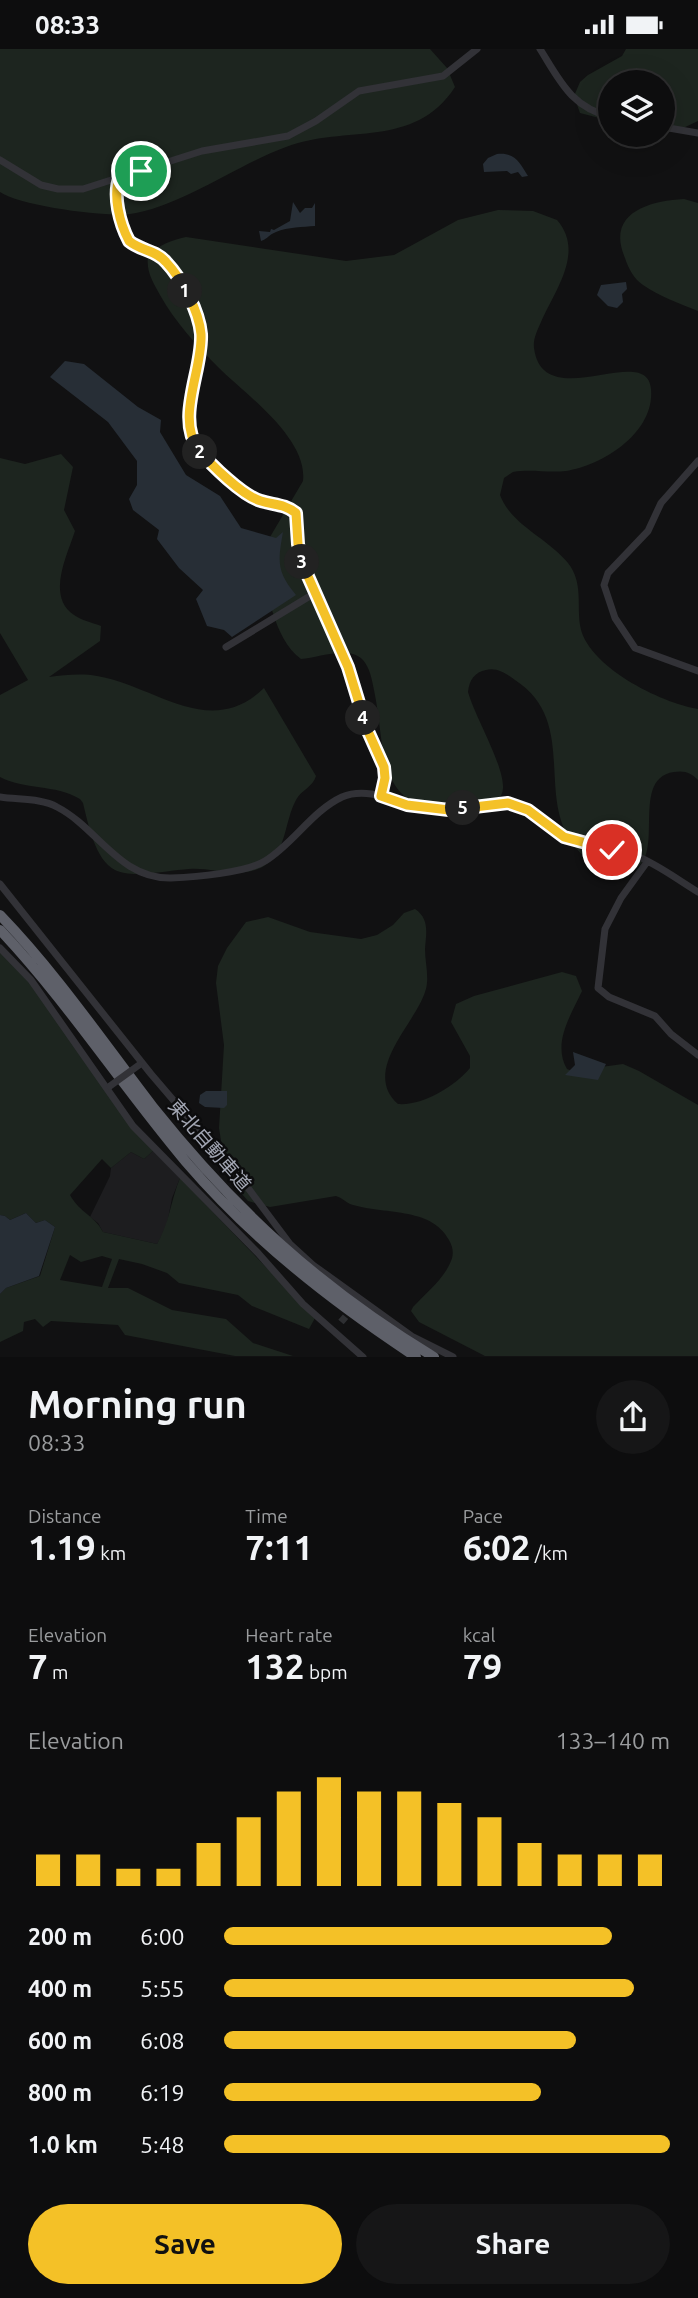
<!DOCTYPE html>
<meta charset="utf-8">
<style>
:root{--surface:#0d0d0e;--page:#161617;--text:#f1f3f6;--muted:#9a9c9e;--line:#2d2d2e;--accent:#f4c127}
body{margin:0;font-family:Ubuntu,"Noto Sans JP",sans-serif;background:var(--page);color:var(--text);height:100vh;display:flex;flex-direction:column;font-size:26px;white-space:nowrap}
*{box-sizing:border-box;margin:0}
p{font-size:23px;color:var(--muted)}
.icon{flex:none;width:38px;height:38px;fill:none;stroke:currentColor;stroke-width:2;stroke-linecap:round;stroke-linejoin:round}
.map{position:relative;height:1308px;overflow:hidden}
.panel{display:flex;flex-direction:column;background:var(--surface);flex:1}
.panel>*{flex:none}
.fabs{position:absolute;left:598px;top:21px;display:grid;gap:14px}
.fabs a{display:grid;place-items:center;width:77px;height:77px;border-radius:50%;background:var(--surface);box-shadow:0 7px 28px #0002,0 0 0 2px var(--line);font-size:35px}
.pin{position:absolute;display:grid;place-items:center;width:60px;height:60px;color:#fff;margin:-30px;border:4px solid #fff;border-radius:50%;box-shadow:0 2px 7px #0007}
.km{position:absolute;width:35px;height:35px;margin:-18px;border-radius:50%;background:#222;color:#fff;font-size:19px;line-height:35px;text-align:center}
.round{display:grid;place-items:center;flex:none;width:74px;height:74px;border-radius:37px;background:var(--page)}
.overview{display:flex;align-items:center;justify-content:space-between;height:119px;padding:0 28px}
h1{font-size:38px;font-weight:700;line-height:52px}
.figures{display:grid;grid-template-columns:repeat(3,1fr);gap:10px;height:119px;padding:7px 28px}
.figures div{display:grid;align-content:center}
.figures b{font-size:35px;font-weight:700}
.figures small{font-size:19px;font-weight:400}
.figures p{font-size:19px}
.chart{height:196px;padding:14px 28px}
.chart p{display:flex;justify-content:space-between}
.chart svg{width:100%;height:126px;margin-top:7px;stroke:var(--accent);stroke-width:6}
.button{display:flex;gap:14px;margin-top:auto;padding:14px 28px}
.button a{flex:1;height:80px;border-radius:42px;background:var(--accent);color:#111;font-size:28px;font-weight:700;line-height:80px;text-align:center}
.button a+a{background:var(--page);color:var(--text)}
ul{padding:0 28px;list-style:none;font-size:23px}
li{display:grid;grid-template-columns:112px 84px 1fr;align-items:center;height:52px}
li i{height:18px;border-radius:9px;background:var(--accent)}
.status{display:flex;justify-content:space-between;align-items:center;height:49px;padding:0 35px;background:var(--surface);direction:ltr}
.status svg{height:19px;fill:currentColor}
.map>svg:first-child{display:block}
.built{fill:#1d1d1f}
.green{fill:#1d251f;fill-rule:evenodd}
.water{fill:#272e36}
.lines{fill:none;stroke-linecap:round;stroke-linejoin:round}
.minor-tunnel{stroke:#2e2f32;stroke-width:7;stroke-dasharray:7 3.5;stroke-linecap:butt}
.minor{stroke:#323237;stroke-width:7}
.highway{stroke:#5e6069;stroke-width:10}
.minor-bridge{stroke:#323237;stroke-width:7}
.route-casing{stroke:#fff;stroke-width:14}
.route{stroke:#f4c127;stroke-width:9}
.labels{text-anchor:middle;stroke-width:5;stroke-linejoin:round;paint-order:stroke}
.street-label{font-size:19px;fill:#a2a6b3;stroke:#0c0c0d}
</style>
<div class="status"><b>08:33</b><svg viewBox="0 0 49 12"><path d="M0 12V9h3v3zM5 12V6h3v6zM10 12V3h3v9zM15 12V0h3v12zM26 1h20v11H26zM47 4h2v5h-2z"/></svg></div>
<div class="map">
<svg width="698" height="1308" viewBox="0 0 698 1308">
<rect width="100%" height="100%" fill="#111112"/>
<path class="built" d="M153,1102L180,1129L172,1149L166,1180L157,1195L103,1183L98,1174L90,1168L110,1127L111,1119L131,1103L144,1110Z"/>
<path class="green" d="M0,0H430L447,19L455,38C414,101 346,75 286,98C239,115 178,159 130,165C105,168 20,157 0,143Z
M626,0H698V72L681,80L663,79V33H611V72L580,64L574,47L580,33L588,26L622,7Z
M684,150L698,154V262C680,255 659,247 643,236C634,230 628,219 625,209C606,165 647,152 684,150Z
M498,161L533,162L557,171C585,203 555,241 541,273C537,282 533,290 534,299C543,367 647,292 651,340C655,383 604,416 566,422C548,424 531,420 513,423L504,429L500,446C511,476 548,489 568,514C583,533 577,555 580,576C586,617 661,654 698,660V731C692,724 684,721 674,723C622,730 680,834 612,821C596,818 582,808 573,795C536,746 578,672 515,631C507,625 497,618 486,621C475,623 469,631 468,643C475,668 504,716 503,739C503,749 492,758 484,762C473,767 464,769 452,767C373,754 387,703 374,641C372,631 370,619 363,611C348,596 319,609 301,610C273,590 266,536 260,505L303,432C308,389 245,345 218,318C197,297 175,273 160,246C153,233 146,223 148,207C158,196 172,191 186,188L346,212L394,206L458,171Z
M61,405L73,418L64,461L75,482C67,507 46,547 74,566C81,571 93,574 101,577L100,592L49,628C65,626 81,624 97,627C154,636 210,692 264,639L316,727C313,738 301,741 296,751C284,773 287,803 264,817C241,831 213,818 189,820C170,821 132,830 115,821C95,811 88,774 83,754L80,750C55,735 24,741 0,728V646L28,631L0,584V409L25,415Z
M415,860C430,870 426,885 425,900C425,914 430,930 425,943C415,975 361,1022 398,1055C423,1057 455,1037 470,1019V1007L451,973L456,955L474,947L562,923L576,927L582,942C571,966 552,994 567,1020L572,1022L623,1015L639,1022L698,1056V1307H485L419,1273L411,1262L413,1258C426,1244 444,1230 451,1212C454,1205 453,1198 449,1191C431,1157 382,1166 350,1155C346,1153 342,1149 336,1147L270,1158L248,1152L234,1136L224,1111L219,1079L224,996L216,934L218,917L227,899L246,873L268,868L310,883L361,890L377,886L393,876L404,864Z
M0,901L30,932L153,1102L144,1110L131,1103L111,1119L102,1110L70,1146C80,1164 95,1167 103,1183L157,1195C169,1175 171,1151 180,1129L315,1269L309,1280L252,1257L238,1246L179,1234L167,1224L142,1215L119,1210L108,1239H128L172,1261L226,1270L253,1294L293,1307H235L125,1286L118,1276L51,1272L43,1278L35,1270L24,1273L23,1282L0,1293V1245L6,1239L40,1227L55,1178L45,1171L36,1174L26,1164L10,1171L5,1167L0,1166ZM70,1206L81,1213L102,1207L112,1210L102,1238L60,1231Z"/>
<path class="water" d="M497,105C515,103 520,114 528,127L522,128L518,123L511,125L507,122L484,123L483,115L488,109Z
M293,153L300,164L305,159H312L315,154V177C303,178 288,178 276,183C268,186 269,189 261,192L259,182L270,183L271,180L274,181L290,172Z
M626,233L627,240L622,245L623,253L617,259L608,257L597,246L601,236Z
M65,312L84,315L138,358L161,371L160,383L186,426L220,447L241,479L276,489L283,483C278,512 276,522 296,546L232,588L224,581L207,577L196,550L203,541L179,519L157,490L159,481L133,461L129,450L137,436V412L108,373L50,328Z
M573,1003L606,1015L598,1031L565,1026L575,1016Z
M206,1042H227V1056L224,1059L205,1058L199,1054L200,1046Z
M26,1164L36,1174L45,1171L55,1178L39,1227L6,1239L0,1245V1166L5,1167L10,1171Z"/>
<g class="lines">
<path class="minor-tunnel" d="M341,1273L352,1260"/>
<path class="minor" d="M540,0C560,32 571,58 611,68
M663,78L698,84
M0,111L41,136L58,140H83L202,102L288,87L316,72L359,42L443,27L477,0
M120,127C113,144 118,181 131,194C140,203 155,201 164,210C178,224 186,244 194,261C214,305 174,362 196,397C207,414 243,447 261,452C274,456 285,455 296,464L298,495L303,516L348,618L367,680L384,718L385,728L381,747
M698,412L661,454L648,482L608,524L604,536L615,569L635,599L698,622
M226,598L315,544
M0,748C18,751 41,749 57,758C98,779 119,830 171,829C194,828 246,824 265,812C293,795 312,762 342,748C370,736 402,756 430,760C456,764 483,749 508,754C534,758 547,780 567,788C588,797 612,798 634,806C656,814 678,831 698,843
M647,813L621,849L605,880L598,939L609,948L655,967L671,985L698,1006
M0,835L151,1025L245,1135L290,1195L313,1216L413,1288L453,1308
M0,899L31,931L133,1077L258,1204L303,1255L363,1308"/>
<path class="highway" d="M0,866C57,925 103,993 153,1058C236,1162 320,1239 434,1308
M0,881C68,953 122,1037 186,1113C253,1191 331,1252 416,1308"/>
<path class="minor-bridge" d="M110,1037L139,1016"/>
</g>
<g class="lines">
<g class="route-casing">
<path id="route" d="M141,122L120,127C112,146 120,175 129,192C141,202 156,201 166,213C182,230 199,262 201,285C203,321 175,369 199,401C211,416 243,447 261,452C274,456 285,455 296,464L298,495L303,516L348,618L367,680L384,718L385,729L381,747L407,756L449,761L508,754L528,761L564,788L612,801"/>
</g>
<use href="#route" class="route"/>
</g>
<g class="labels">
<g class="street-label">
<text transform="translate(210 1096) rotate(49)" y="7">東北自動車道</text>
</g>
</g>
</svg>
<div class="fabs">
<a><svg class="icon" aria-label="layers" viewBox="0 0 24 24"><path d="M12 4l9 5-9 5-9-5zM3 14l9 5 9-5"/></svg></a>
</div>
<div class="pin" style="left:141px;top:122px;background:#1e9e55"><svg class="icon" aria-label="arrive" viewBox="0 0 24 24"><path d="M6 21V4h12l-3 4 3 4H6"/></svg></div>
<div class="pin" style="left:612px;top:801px;background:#d93025"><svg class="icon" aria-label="check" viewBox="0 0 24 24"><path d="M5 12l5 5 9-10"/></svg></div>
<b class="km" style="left:185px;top:242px">1</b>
<b class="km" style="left:200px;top:403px">2</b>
<b class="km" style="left:302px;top:513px">3</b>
<b class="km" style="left:363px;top:669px">4</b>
<b class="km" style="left:463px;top:759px">5</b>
</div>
<section class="panel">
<div class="overview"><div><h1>Morning run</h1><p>08:33</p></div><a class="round"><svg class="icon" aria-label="share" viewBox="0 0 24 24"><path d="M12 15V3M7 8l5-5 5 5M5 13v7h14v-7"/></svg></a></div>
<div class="figures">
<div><p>Distance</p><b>1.19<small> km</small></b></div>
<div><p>Time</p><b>7:11</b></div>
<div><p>Pace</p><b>6:02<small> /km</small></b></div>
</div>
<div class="figures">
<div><p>Elevation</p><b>7<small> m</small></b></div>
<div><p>Heart rate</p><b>132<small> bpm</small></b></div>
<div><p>kcal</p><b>79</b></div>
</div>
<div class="chart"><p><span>Elevation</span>133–140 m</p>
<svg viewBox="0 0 160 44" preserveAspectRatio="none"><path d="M5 44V33M15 44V33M25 44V38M35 44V38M45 44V29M55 44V20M65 44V11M75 44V6M85 44V11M95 44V11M105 44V15M115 44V20M125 44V29M135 44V33M145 44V33M155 44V33"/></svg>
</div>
<ul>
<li><b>200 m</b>6:00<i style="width:87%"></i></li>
<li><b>400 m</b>5:55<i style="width:92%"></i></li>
<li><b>600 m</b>6:08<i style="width:79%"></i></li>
<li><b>800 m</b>6:19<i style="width:71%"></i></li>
<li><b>1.0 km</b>5:48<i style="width:100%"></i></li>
</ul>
<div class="button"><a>Save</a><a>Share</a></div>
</section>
